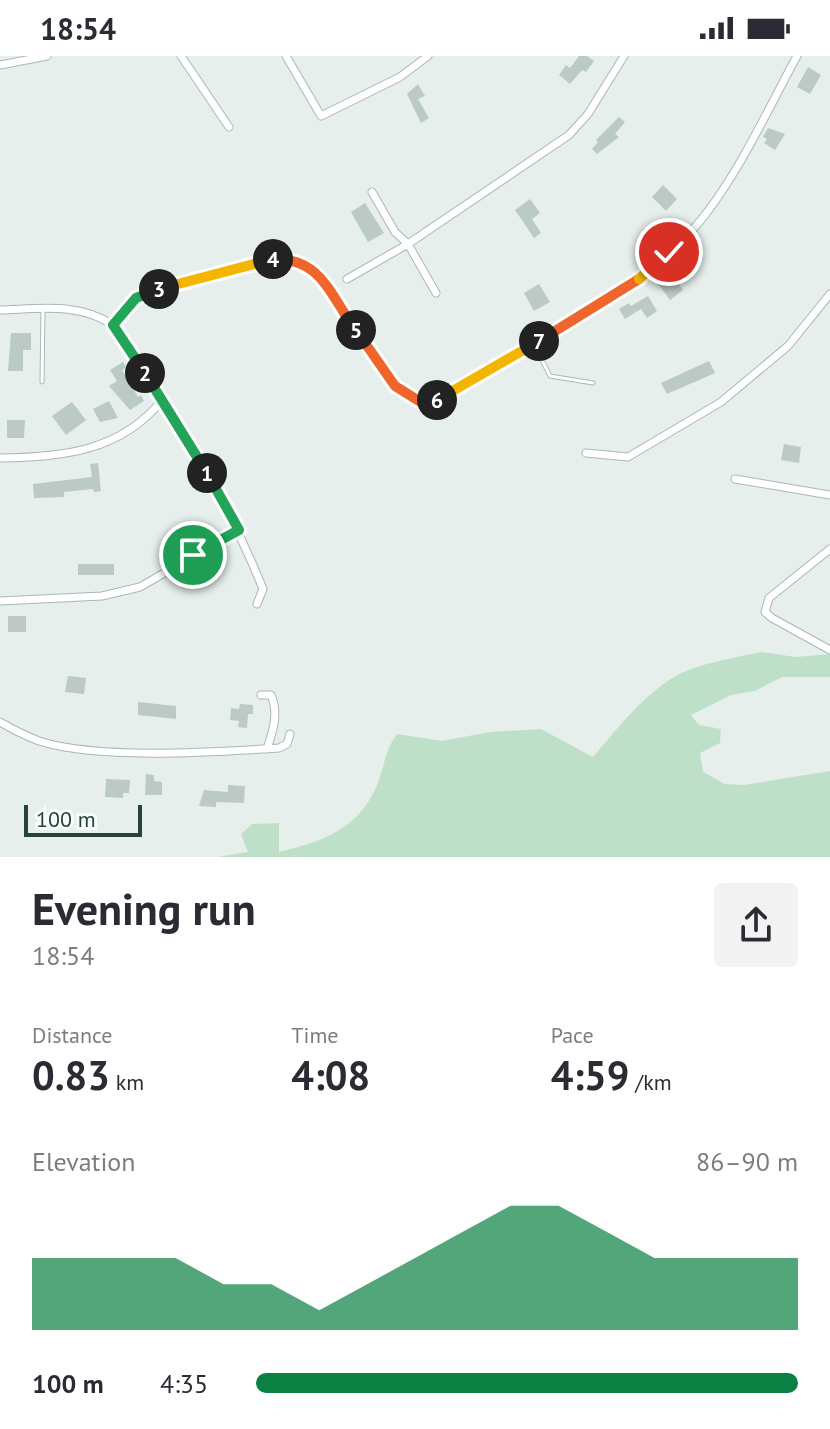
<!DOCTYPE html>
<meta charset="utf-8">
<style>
:root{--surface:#fff;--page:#f2f2f3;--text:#2b2b33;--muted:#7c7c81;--accent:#0b8043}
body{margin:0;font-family:"PT Sans",sans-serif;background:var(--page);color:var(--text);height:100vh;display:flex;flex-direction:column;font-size:30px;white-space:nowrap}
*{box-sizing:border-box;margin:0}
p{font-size:26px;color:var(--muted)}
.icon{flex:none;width:44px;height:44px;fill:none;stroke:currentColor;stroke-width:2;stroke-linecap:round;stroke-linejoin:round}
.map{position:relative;height:801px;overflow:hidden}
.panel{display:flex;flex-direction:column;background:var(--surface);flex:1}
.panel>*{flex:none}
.scale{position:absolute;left:24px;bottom:20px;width:118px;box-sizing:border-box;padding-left:8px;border:4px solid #24423a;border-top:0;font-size:22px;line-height:28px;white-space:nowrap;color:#24423a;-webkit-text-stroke:6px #f7fbf9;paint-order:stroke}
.pin{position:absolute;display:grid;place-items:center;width:68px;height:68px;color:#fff;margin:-34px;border:4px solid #fff;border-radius:50%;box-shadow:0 2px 8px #0007}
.km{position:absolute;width:40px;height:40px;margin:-20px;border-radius:50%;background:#222;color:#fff;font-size:22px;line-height:40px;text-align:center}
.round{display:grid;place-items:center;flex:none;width:84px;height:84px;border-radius:8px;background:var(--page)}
.overview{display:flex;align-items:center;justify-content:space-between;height:136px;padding:0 32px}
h1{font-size:44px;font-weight:800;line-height:60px}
.metrics{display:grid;grid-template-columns:repeat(3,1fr);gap:12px;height:136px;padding:8px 32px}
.metrics div{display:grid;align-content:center}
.metrics b{font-size:40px;font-weight:800}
.metrics small{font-size:22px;font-weight:400}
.metrics p{font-size:22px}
.chart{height:224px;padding:16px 32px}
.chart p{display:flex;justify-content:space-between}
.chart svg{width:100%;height:144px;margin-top:8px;fill:var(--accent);opacity:.7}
ul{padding:0 32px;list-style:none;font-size:26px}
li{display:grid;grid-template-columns:128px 96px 1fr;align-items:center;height:60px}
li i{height:20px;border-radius:10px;background:var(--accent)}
.status{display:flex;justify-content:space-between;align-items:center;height:56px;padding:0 40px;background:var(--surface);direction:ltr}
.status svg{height:22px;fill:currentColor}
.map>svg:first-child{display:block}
.green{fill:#bfe0c8}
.building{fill:#bbcac4}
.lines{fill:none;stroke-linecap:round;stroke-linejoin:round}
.service-casing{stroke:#a8b8b2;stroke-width:5}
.minor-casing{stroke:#a8b8b2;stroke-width:9}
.path{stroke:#86b3a5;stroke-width:2;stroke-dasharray:4 6;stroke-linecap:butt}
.service{stroke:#fff;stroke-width:3}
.minor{stroke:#fff;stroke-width:7}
.split-1-casing{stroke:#fff;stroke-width:16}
.split-2-casing{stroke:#fff;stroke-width:16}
.split-3-casing{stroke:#fff;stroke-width:16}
.split-4-casing{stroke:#fff;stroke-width:16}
.split-5-casing{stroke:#fff;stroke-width:16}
.split-6-casing{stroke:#fff;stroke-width:16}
.split-7-casing{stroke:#fff;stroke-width:16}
.split-8-casing{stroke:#fff;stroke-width:16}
.split-9-casing{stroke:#fff;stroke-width:16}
.split-1{stroke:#22a559;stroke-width:10}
.split-2{stroke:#22a559;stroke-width:10}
.split-3{stroke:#22a559;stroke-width:10}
.split-4{stroke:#f5b400;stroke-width:10}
.split-5{stroke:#f0652b;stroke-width:10}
.split-6{stroke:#f0652b;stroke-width:10}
.split-7{stroke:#f5b400;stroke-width:10}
.split-8{stroke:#f0652b;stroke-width:10}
.split-9{stroke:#f5b400;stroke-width:10}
</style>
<div class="status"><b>18:54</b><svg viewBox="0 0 49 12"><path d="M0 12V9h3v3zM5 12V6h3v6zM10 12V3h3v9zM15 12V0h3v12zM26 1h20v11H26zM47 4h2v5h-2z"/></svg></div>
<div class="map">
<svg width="830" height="801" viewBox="0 0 830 801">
<rect width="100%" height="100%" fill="#e6efeb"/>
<path class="green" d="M762,596L795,601L830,598V621H782L755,635L731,639L691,659L699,669L721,673L720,687L700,697L703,716L725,728L744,729L830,715V801H217L248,796L241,778L252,768L279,767V796C322,786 359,773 377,729C385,710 384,696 397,678L442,685L490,676L541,673L593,701C616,674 641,642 672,622C698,607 733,602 762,596Z"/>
<path class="building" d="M579,0H587L594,5L586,16L582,14L570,28L559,19L566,9L570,12Z
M808,11L821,19L810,38L797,31Z
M418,28L425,40L418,43L429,62L421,67L407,38Z
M619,61L625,66L615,78L619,81L597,98L592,93L598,86L596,84Z
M768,72L785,78L775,94L764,87L767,83L763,81Z
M663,129L677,143L666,155L652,141Z
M530,143L540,157L532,163L541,177L534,182L515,154Z
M365,147L384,177L368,186L351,156Z
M670,215L683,234L670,244L656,225Z
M539,228L550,246L534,255L524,237Z
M648,240L657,255L647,262L641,253L625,263L619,253L629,247L631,250Z
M11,277H31V294H23V315H8Z
M709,305L715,317L667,338L661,327Z
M123,306L126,311L122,314L138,341L141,339L144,345L130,354L109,330L117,325L110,314Z
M109,345L118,362L100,366L93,353Z
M72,346L86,364L66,379L52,360Z
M7,364H25L24,382H7Z
M784,388L801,391L799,407L781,404Z
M98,407L101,435L94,436L93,433L64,436V441L34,442L33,428L92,421L90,408Z
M78,508H114V519H78Z
M8,560H26V576H8Z
M68,620L86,622L84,638L65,636Z
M138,646L176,650V663L138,659Z
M240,648L253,649V658H248L247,672L238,671L239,665L230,664L231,652L239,653Z
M146,718L154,719V725L162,726V739H145Z
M106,723L130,724L129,737H123V742L105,741Z
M228,729L245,730L244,747L216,746V751L199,750L204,734L228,736Z"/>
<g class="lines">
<g class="service-casing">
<path id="service" d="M536,292L550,320L593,327
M42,326L43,254"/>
</g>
<g class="minor-casing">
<path id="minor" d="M181,0L229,71
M286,0L321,60L400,21L428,0
M0,9L47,0
M372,136L395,176L408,188L436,237
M347,223L408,188L569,79L588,58L624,0
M0,254C38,253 79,246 113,269C170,353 225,438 263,533L257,548
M435,346C520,297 645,236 705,159C742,111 768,53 797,0
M586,397L628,401L721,346L788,290L830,238
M0,402C62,401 121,396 163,343
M735,423L830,439
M830,493L769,542L765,556L772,562L830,594
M0,545L102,540L140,531L239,474
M261,639H271C279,657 273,675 267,693
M0,666C12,673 26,680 39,685C99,704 214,696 279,692L287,688L290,678"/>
</g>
<path class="path" d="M119,264L136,242L149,236C196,224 280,183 321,220L395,330L427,350"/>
<use href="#service" class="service"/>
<use href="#minor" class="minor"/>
</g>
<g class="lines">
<g class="split-1-casing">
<path id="split-1" d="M193,499L239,474L207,417"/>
</g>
<g class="split-2-casing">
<path id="split-2" d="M145,317L207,417"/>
</g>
<g class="split-3-casing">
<path id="split-3" d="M145,317L113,269L136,242L159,233"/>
</g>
<g class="split-4-casing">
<path id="split-4" d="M159,233L273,203"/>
</g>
<g class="split-5-casing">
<path id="split-5" d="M273,203C323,202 330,241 356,274"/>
</g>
<g class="split-6-casing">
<path id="split-6" d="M356,274L395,330L427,350L437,344"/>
</g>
<g class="split-7-casing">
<path id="split-7" d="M437,344L539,285"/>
</g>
<g class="split-8-casing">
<path id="split-8" d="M539,285L639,223"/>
</g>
<g class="split-9-casing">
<path id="split-9" d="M639,223L669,196"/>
</g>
<use href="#split-1" class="split-1"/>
<use href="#split-2" class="split-2"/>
<use href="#split-3" class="split-3"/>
<use href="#split-4" class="split-4"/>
<use href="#split-5" class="split-5"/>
<use href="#split-6" class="split-6"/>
<use href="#split-7" class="split-7"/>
<use href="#split-8" class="split-8"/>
<use href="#split-9" class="split-9"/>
</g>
</svg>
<div class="scale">100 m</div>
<div class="pin" style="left:193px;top:499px;background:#1e9e55"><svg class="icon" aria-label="arrive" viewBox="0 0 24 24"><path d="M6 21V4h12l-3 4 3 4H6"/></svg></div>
<div class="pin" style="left:669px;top:196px;background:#d93025"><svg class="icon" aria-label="check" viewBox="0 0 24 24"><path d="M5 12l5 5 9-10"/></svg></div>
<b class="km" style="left:207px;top:417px">1</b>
<b class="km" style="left:145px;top:317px">2</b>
<b class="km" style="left:159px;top:233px">3</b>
<b class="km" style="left:273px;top:203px">4</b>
<b class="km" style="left:356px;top:274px">5</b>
<b class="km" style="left:437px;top:344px">6</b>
<b class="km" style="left:539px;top:285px">7</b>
</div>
<section class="panel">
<div class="overview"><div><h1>Evening run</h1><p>18:54</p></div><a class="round"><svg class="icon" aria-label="share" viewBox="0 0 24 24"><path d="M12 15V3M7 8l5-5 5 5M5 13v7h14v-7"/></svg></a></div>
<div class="metrics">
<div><p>Distance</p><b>0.83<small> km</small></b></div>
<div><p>Time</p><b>4:08</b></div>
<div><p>Pace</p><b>4:59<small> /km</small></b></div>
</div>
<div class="chart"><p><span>Elevation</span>86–90 m</p>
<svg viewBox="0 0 160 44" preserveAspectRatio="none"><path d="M0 44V22L10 22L20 22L30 22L40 30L50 30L60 38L70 30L80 22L90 14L100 6L110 6L120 14L130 22L140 22L150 22L160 22V44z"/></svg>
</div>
<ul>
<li><b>100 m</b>4:35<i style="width:100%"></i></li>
</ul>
</section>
